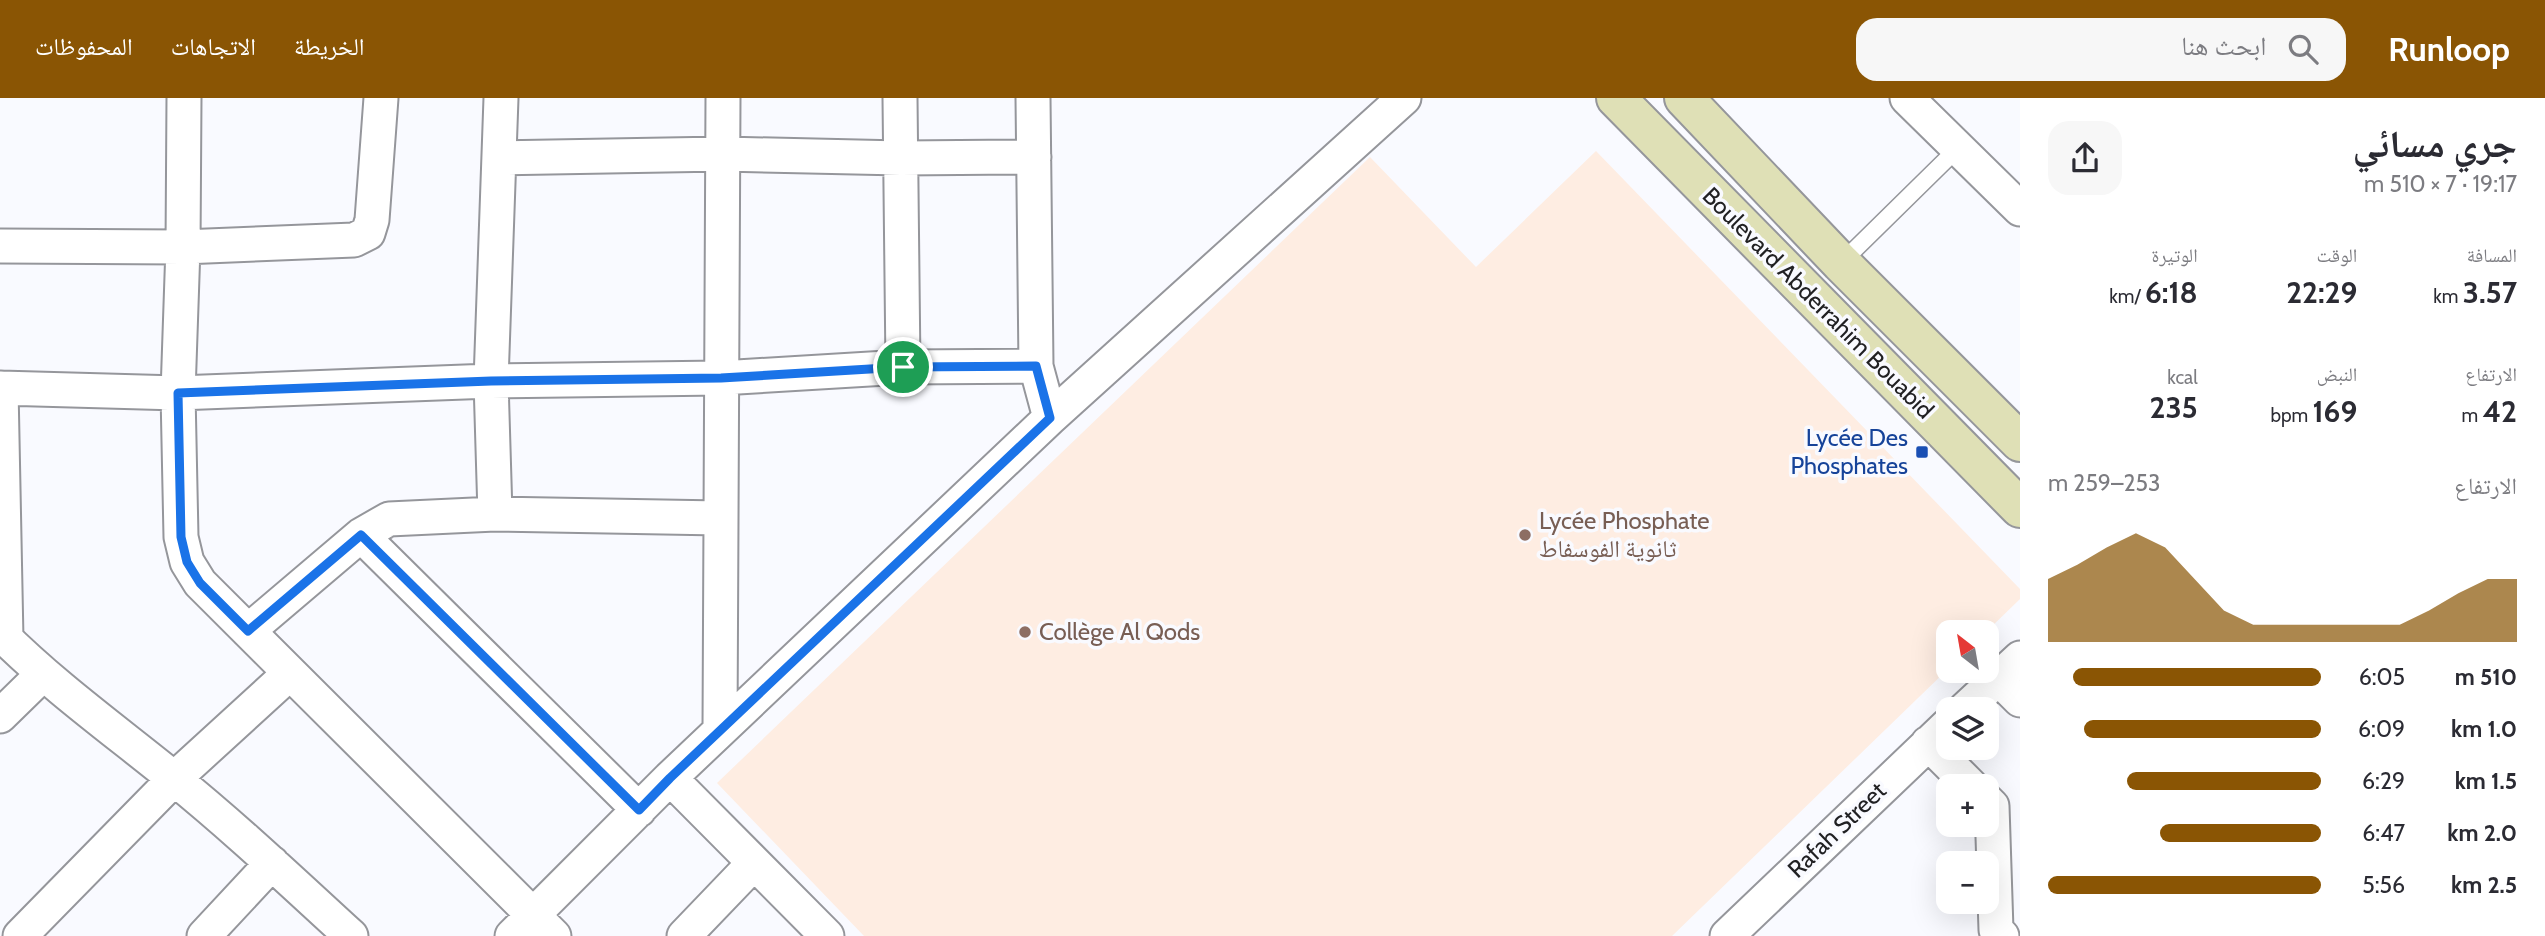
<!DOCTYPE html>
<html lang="ar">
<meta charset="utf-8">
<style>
:root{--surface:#fff;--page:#f7f7f7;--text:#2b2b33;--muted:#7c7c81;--accent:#8a5504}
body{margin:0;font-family:Cabin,"Noto Naskh Arabic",sans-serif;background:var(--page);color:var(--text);direction:rtl;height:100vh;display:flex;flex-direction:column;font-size:26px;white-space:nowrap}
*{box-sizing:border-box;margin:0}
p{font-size:23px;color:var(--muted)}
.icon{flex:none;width:38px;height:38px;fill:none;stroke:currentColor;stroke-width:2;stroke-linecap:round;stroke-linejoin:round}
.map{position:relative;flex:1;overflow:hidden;direction:ltr}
.drawer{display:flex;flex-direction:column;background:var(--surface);width:525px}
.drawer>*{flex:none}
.needle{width:46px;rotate:329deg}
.buttons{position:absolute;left:1936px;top:522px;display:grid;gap:14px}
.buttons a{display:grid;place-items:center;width:63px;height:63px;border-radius:14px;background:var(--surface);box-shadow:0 7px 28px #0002;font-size:35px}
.pin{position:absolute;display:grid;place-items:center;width:60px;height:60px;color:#fff;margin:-30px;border:4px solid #fff;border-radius:50%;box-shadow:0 2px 7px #0007}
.round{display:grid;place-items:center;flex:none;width:74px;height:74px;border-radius:21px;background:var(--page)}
.head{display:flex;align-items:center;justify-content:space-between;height:119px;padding:0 28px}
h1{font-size:38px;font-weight:700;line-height:52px}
.figures{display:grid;grid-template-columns:repeat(3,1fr);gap:10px;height:119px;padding:7px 28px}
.figures div{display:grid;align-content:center}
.figures b{font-size:30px;font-weight:700}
.figures small{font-size:19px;font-weight:400}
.figures p{font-size:19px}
.chart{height:196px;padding:14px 28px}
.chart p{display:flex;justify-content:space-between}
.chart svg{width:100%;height:126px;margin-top:7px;fill:var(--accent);opacity:.7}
ul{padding:0 28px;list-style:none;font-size:23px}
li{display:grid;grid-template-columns:112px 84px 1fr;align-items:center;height:52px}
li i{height:18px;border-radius:9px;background:var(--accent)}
header{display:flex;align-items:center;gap:42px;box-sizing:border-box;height:98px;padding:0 35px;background:var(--accent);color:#fff}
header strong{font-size:33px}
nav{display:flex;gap:38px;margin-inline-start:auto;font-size:24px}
.search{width:490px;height:63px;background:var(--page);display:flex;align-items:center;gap:18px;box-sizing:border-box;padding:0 24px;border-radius:21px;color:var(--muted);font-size:26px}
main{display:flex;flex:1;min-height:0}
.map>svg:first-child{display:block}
.education{fill:#feede2}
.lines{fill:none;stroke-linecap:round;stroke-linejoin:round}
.lane-casing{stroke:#95969b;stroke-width:19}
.street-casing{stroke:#95969b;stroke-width:37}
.secondary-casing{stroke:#95969b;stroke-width:42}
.lane{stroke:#fff;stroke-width:16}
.street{stroke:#fff;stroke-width:33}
.secondary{stroke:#dfe0b6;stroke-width:38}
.route-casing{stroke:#fff;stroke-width:14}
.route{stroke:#1a73e8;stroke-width:9}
.transit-dot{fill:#1a4fb4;stroke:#f9faff;stroke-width:2.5}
.education-dot{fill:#8d6e63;stroke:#f9faff;stroke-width:2.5}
.labels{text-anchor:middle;stroke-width:7;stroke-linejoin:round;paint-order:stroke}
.street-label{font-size:24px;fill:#212123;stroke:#f9faff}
.transit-label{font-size:24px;fill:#164399;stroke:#f9faff;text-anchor:end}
.education-label{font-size:24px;fill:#785e54;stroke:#f9faff;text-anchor:start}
</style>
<header>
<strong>Runloop</strong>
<div class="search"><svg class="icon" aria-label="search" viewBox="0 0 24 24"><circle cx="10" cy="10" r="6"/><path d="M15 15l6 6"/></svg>ابحث هنا</div>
<nav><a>الخريطة</a><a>الاتجاهات</a><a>المحفوظات</a></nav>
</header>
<main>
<section class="drawer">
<div class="head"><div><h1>جري مسائي</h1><p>19:17 · 7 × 510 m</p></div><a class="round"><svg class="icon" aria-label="share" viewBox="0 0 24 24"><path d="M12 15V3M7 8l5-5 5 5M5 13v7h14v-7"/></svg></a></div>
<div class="figures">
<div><p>المسافة</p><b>3.57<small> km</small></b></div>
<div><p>الوقت</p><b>22:29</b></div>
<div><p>الوتيرة</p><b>6:18<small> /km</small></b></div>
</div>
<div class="figures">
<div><p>الارتفاع</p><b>42<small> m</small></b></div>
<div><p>النبض</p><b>169<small> bpm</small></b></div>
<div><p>kcal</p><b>235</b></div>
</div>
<div class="chart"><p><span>الارتفاع</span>253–259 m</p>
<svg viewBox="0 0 160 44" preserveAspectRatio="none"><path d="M0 44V22L10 17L20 11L30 6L40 11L50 22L60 33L70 38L80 38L90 38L100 38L110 38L120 38L130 33L140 27L150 22L160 22V44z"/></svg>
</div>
<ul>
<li><b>510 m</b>6:05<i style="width:91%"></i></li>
<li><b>1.0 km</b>6:09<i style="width:87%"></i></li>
<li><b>1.5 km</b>6:29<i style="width:71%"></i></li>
<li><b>2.0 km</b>6:47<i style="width:59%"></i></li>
<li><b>2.5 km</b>5:56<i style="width:100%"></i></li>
</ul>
</section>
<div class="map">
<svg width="2020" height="838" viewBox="0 0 2020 838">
<rect width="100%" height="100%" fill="#f9faff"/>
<path class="education" d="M1596,53L2020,491V501L1986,534H1948V571L1672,838H864L717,685L1370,59L1476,169Z"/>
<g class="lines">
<g class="lane-casing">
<path id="lane" d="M1841,165L1957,51"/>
</g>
<g class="street-casing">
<path id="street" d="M184,0L183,149L178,295L181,439L187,464L200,485L554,838
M900,0L903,269
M1033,0L1036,268L1050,320
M1907,0L2020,111
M499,60L723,56L901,60L1034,59
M0,148L183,149L354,142L368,135L372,122L381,0
M0,290L178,295L491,283L721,280L903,269L1036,268
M1,290L6,541
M495,416L491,283L501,0
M361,437L639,712
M248,533L361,437L389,421L495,416L720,420
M0,535C53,588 114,632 172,679C234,729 292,784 351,838
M1998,580L2020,602
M1965,611L2020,560
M0,618L43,576
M720,632L723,0
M1928,645L1971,688
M670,680L827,838
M1986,702L1992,708L1996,832L2002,838
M20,838L174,681L290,575
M204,838L272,765
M512,838L670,680L1050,320L1404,0
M684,838L754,765
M1727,838L1948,627"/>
</g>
<g class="secondary-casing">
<path id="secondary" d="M1616,0L2020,410
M1684,0L1841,165L2020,344"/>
</g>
<use href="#lane" class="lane"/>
<use href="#street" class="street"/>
<use href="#secondary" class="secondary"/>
</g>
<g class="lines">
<g class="route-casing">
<path id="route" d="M1036,268L1050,320L670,680L639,712L361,437L248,533L200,485L187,464L181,439L178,295L491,283L721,280L903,269Z"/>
</g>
<use href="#route" class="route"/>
</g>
<rect class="transit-dot" x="1915" y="347" width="14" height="14" rx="3.5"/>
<g class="education-dot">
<circle cx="1525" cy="437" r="7"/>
<circle cx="1025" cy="534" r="7"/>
</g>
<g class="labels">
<g class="street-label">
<text transform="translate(1818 205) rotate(45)" y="8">Boulevard Abderrahim Bouabid</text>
<text transform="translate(1837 732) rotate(-44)" y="8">Rafah Street</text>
</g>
<g class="transit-label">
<text x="1908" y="348">Lycée Des<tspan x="1908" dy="28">Phosphates</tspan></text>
</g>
<g class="education-label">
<text x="1539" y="431">Lycée Phosphate<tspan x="1539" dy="28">ثانوية الفوسفاط</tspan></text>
<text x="1039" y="542">Collège Al Qods</text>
</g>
</g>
</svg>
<div class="buttons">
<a><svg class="needle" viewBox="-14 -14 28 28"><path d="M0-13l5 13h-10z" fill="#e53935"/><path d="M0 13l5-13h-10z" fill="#7c7c81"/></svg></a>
<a><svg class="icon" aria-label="layers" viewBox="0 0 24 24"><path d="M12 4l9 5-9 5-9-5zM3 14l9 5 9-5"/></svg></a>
<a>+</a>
<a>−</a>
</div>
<div class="pin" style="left:903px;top:269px;background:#1e9e55"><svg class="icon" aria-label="arrive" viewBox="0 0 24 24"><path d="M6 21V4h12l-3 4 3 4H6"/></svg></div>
</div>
</main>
